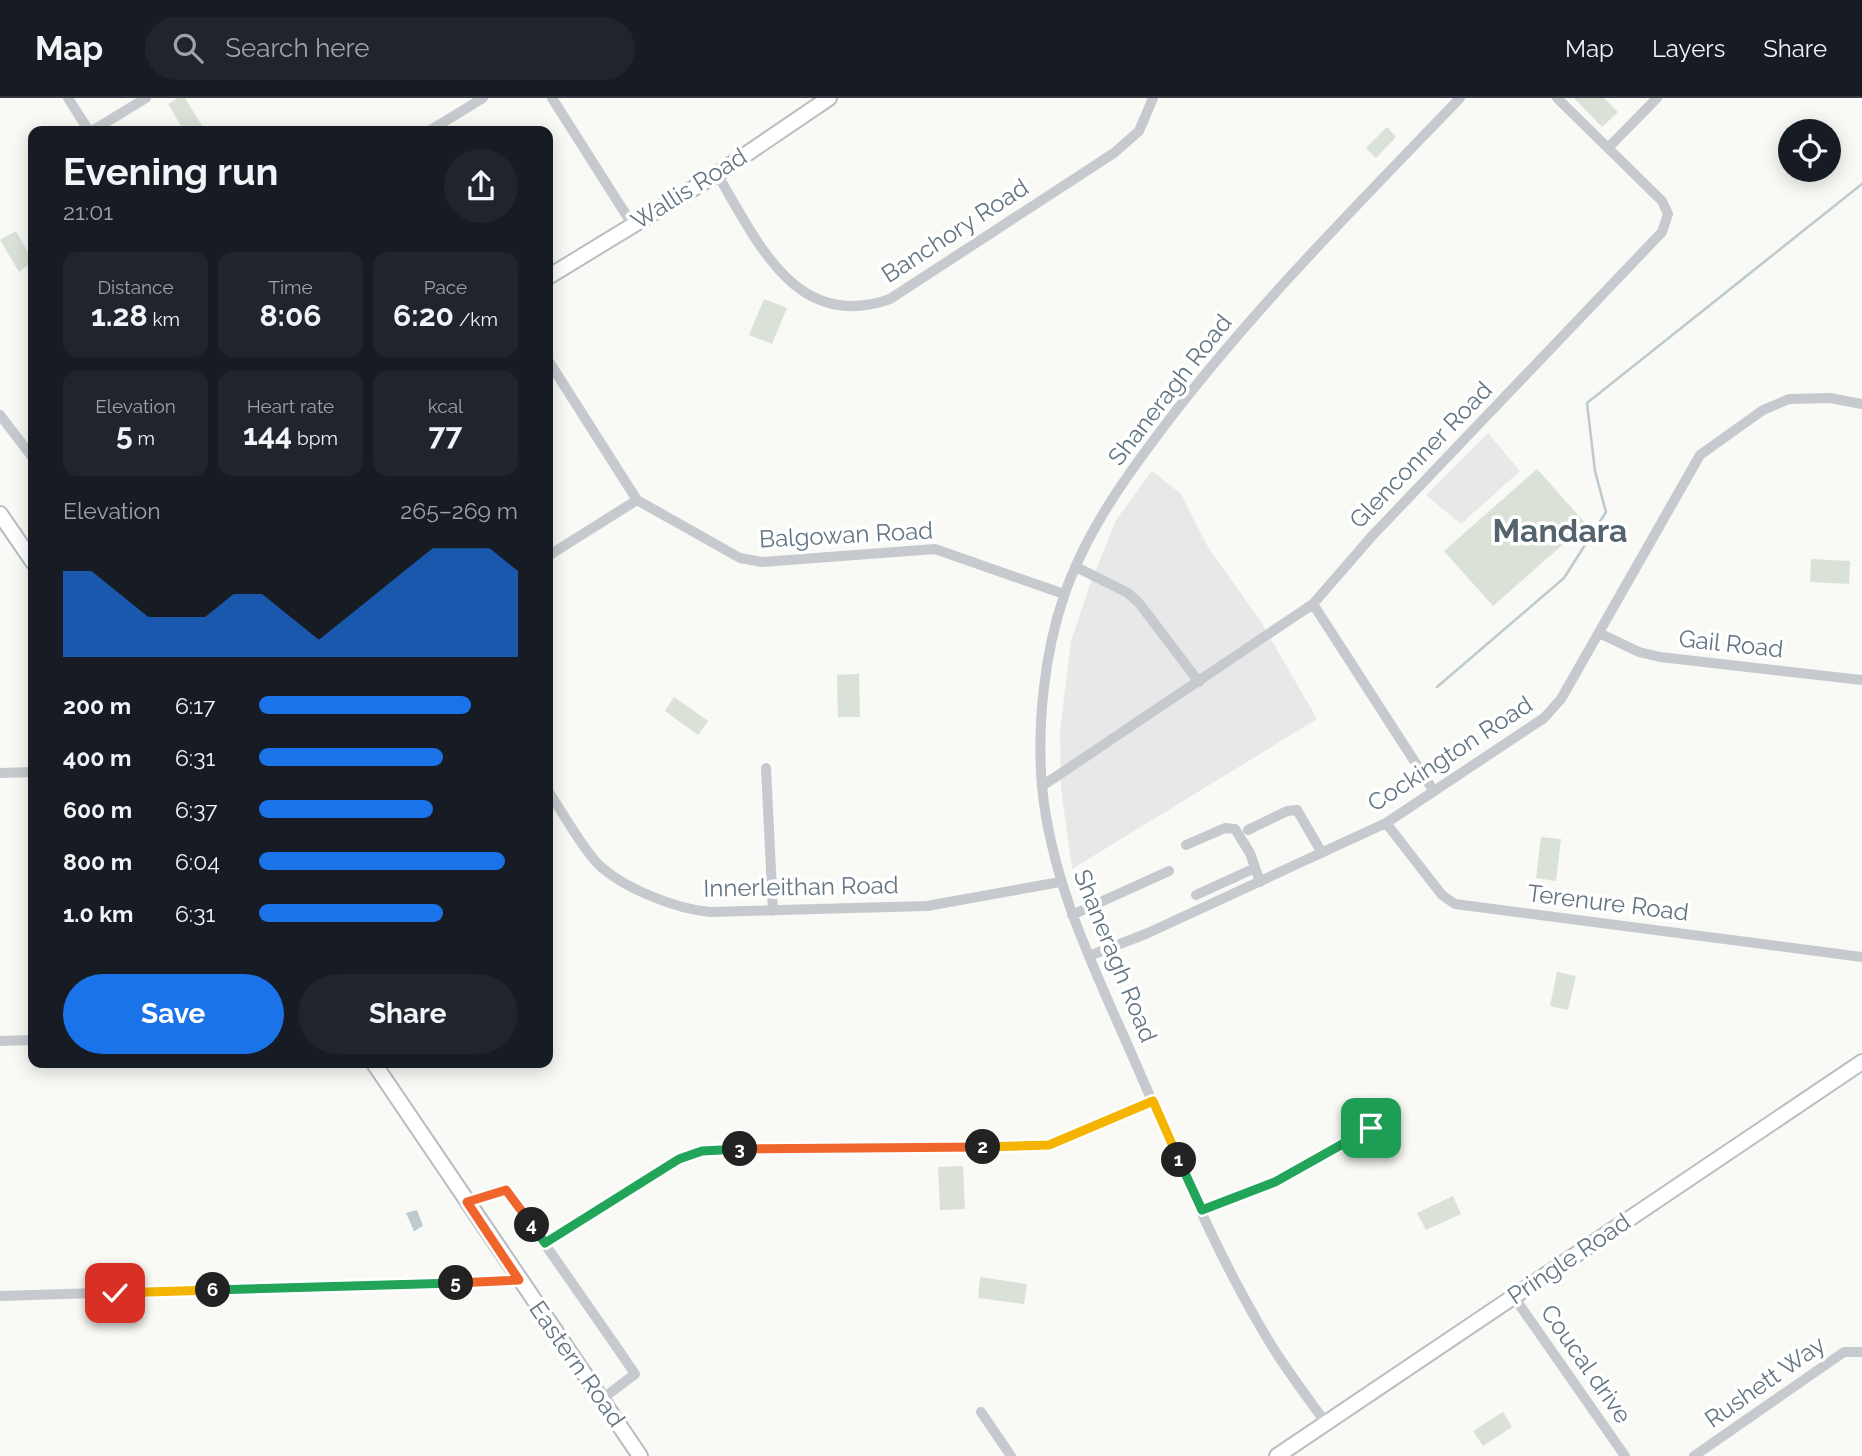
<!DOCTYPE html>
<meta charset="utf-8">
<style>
:root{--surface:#171b24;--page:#20242c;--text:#f1f3f6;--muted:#9ea1a6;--line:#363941;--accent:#1a73e8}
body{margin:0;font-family:Raleway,sans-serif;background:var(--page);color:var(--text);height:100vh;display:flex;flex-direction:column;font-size:26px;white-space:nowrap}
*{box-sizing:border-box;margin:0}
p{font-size:23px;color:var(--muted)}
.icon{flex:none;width:38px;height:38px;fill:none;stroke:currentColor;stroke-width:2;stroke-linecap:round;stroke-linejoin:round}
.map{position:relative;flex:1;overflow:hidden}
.side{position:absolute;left:28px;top:28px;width:525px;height:942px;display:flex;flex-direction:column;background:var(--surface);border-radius:14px;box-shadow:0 4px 18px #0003}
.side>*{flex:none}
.tools{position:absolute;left:1778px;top:21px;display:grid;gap:14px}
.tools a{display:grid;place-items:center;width:63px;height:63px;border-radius:50%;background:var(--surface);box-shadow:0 4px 18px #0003;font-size:35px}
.pin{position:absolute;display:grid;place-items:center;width:60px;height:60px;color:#fff;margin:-30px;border-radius:14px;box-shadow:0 4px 10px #0006}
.km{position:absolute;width:35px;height:35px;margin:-18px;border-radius:50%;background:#222;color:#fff;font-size:19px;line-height:35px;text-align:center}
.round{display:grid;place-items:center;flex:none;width:74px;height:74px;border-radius:37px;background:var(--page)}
.overview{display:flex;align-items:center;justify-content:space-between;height:119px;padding:0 35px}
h1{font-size:38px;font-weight:700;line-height:52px}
.metrics{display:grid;grid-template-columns:repeat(3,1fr);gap:10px;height:119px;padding:7px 35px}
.metrics div{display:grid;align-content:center;border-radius:14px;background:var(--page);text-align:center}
.metrics b{font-size:30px;font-weight:700}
.metrics small{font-size:19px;font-weight:400}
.metrics p{font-size:19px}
.chart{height:196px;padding:14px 35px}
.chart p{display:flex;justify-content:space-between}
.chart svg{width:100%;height:126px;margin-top:7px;fill:var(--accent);opacity:.7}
.button{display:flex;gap:14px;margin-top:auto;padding:14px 35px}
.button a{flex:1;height:80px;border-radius:42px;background:var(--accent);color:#fff;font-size:28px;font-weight:700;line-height:80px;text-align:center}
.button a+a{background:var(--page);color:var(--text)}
ul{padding:0 35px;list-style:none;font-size:23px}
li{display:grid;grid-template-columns:112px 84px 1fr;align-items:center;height:52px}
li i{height:18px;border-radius:9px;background:var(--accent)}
header{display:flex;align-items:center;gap:42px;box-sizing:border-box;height:98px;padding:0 35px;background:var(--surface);border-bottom:2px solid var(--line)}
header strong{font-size:33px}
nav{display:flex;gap:38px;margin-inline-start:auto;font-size:24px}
.search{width:490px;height:63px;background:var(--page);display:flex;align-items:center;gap:18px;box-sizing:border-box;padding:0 24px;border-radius:38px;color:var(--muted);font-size:26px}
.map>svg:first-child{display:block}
.built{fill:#e7e8e7}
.pitch{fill:#dae1d7}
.water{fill:url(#water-ripples)}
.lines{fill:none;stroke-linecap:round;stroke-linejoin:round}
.stream{stroke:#bdcace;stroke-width:2.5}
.secondary-casing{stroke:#b8bec2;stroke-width:18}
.primary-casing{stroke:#b7bcc0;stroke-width:18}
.street{stroke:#c6cace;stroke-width:10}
.secondary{stroke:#fff;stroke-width:14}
.primary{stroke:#fff;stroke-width:14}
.split-1-casing{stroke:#fff;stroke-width:14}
.split-2-casing{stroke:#fff;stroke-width:14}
.split-3-casing{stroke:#fff;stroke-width:14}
.split-4-casing{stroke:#fff;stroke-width:14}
.split-5-casing{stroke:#fff;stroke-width:14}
.split-6-casing{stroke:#fff;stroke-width:14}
.split-7-casing{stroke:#fff;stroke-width:14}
.split-1{stroke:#22a559;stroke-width:9}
.split-2{stroke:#f5b400;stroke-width:9}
.split-3{stroke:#f0652b;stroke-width:9}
.split-4{stroke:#22a559;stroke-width:9}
.split-5{stroke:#f0652b;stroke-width:9}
.split-6{stroke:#22a559;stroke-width:9}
.split-7{stroke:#f5b400;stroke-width:9}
.labels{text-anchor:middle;stroke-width:7;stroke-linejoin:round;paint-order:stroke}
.street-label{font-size:24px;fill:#627583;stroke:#fff}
.district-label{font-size:32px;font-weight:bold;fill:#54636d;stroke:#fff}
</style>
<header>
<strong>Map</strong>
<div class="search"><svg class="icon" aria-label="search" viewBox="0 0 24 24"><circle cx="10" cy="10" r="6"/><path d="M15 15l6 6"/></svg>Search here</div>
<nav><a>Map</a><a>Layers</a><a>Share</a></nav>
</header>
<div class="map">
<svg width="1862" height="1358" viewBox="0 0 1862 1358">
<defs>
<pattern id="water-ripples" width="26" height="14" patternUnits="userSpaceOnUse" patternTransform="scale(1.75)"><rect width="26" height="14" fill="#bdcace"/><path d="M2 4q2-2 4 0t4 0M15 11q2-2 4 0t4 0" fill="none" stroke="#9da9ad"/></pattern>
</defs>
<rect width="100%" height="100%" fill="#f9f9f6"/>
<path class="built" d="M1488,335L1520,373L1461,426L1426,397Z
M1152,373L1181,396L1208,449L1261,524L1317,621L1072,771L1061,690L1060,633L1071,543L1089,489L1116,422Z"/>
<path class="pitch" d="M178,0H185L203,29L196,33H184L168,6Z
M1574,0H1604L1618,14L1602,29Z
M1387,29L1396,39L1376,60L1366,50Z
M16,133L33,163L19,174L0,142Z
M764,201L787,210L772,246L749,237Z
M1537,371L1586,426L1493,508L1444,453Z
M1811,461L1850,463L1849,486L1810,484Z
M859,576L860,619H838L837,577Z
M674,599L708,623L698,637L665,613Z
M1541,739L1561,741L1556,783L1536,780Z
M1557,874L1576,878L1568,912L1550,908Z
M963,1068L965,1111L940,1112L938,1069Z
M1453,1098L1461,1116L1426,1132L1417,1115Z
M980,1179L1027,1186L1024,1206L978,1200Z
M1503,1314L1512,1329L1483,1348L1473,1333Z"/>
<path class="water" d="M417,1112L423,1128L414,1133L406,1115Z"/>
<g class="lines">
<path class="stream" d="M1437,589L1564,480L1606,414L1595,373L1587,305L1862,86"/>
<g class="secondary-casing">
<path id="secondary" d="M548,179L717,76L829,0
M1277,1358L1862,964"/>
</g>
<g class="primary-casing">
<path id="primary" d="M0,416L33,464
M373,964L640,1358"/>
</g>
<path class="street" d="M68,0L89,33
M552,0L632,126
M92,33L146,0
M429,33L483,0
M1608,50L1657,0
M717,76C757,142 795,235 890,201L1114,55L1139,33L1153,0
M548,262L637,402L740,460L762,464L935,451L1064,496
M0,317L33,360
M548,458L637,402
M1076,469L1128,495L1139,505L1199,584
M1313,506L1433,692
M1599,535L1639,554L1660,559L1862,582
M766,670L773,813
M0,675L33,674
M1042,688L1313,506L1372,438L1662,134L1668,116L1662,103L1557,0
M548,693C564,716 578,744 597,765C622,790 676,811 710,814L927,808L1060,784
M1386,725L1442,797L1455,806L1862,859
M1248,732L1287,713L1297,712L1322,755
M1186,747L1225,730L1235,731L1250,755L1260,784
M1196,797L1255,770
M1072,817L1169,773
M1089,858L1148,835L1386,725L1544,620L1561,601L1700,357L1763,312L1789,301L1830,300L1862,306
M0,943L33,942
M467,1104L495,1093H508L620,1254L635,1276L602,1301
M1202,1112L1275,1084L1371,1030
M545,1145L679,1061L702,1053L1049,1047L1153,1003
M0,1198L519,1182
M1514,1199L1625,1358
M981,1314L1011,1358
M1326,1325C1309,1302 1292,1279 1277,1256C1218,1163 1176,1057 1132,957C1094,870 1051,784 1042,688C1037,628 1044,556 1064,498C1087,430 1132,370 1175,314C1262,202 1362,102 1460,0
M1694,1358L1844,1254H1862"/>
<use href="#secondary" class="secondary"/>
<use href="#primary" class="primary"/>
</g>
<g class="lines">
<g class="split-1-casing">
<path id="split-1" d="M1179,1062L1202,1112L1275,1084L1371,1030"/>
</g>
<g class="split-2-casing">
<path id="split-2" d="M983,1049L1049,1047L1153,1003L1179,1062"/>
</g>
<g class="split-3-casing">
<path id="split-3" d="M740,1051L983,1049"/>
</g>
<g class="split-4-casing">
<path id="split-4" d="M532,1127L545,1145L679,1061L702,1053L740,1051"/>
</g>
<g class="split-5-casing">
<path id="split-5" d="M456,1185L519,1182L467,1104L506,1092L532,1127"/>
</g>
<g class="split-6-casing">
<path id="split-6" d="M213,1192L456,1185"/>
</g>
<g class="split-7-casing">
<path id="split-7" d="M115,1195L213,1192"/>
</g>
<use href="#split-1" class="split-1"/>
<use href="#split-2" class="split-2"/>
<use href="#split-3" class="split-3"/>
<use href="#split-4" class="split-4"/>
<use href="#split-5" class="split-5"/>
<use href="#split-6" class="split-6"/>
<use href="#split-7" class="split-7"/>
</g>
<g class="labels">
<g class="street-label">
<text transform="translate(689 91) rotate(-32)" y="8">Wallis Road</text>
<text transform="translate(955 133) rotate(-33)" y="8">Banchory Road</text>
<text transform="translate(1170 292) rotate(-52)" y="8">Shaneragh Road</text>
<text transform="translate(1421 357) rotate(-46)" y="8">Glenconner Road</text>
<text transform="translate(846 437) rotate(-3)" y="8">Balgowan Road</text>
<text transform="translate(1731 546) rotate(6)" y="8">Gail Road</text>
<text transform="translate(1450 656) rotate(-33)" y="8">Cockington Road</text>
<text transform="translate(801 789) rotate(-1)" y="8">Innerleithan Road</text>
<text transform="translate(1608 805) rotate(7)" y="8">Terenure Road</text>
<text transform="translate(1115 858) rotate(68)" y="8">Shaneragh Road</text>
<text transform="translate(1569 1161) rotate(-34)" y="8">Pringle Road</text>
<text transform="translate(577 1266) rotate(55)" y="8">Eastern Road</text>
<text transform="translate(1586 1266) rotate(55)" y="8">Coucal drive</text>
<text transform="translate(1765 1284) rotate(-35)" y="8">Rushett Way</text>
</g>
<g class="district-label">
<text x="1560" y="444">Mandara</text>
</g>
</g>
</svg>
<div class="tools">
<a><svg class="icon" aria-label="locate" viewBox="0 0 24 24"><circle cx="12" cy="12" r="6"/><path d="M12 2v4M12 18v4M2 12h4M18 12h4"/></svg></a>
</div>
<div class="pin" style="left:1371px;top:1030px;background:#1e9e55"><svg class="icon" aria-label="arrive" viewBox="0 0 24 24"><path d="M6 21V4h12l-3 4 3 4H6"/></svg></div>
<div class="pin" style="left:115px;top:1195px;background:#d93025"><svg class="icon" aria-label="check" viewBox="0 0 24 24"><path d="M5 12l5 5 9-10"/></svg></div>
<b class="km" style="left:1179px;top:1062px">1</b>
<b class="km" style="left:983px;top:1049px">2</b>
<b class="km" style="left:740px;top:1051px">3</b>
<b class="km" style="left:532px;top:1127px">4</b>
<b class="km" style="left:456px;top:1185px">5</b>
<b class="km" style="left:213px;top:1192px">6</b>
<section class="side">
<div class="overview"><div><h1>Evening run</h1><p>21:01</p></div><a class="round"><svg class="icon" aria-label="share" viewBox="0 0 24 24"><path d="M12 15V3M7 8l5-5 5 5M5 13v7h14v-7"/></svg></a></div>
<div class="metrics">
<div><p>Distance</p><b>1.28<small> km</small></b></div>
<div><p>Time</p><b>8:06</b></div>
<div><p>Pace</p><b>6:20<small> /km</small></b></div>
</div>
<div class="metrics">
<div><p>Elevation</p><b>5<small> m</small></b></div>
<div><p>Heart rate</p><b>144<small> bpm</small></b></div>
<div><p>kcal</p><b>77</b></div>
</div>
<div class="chart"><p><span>Elevation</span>265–269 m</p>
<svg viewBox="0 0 160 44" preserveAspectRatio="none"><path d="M0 44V14L10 14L20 22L30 30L40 30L50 30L60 22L70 22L80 30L90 38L100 30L110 22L120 14L130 6L140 6L150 6L160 14V44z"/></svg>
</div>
<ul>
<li><b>200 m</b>6:17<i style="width:82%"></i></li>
<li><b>400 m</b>6:31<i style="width:71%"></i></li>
<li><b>600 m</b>6:37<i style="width:67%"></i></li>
<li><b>800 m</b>6:04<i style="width:95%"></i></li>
<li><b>1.0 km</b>6:31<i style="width:71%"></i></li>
</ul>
<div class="button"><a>Save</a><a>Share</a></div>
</section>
</div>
